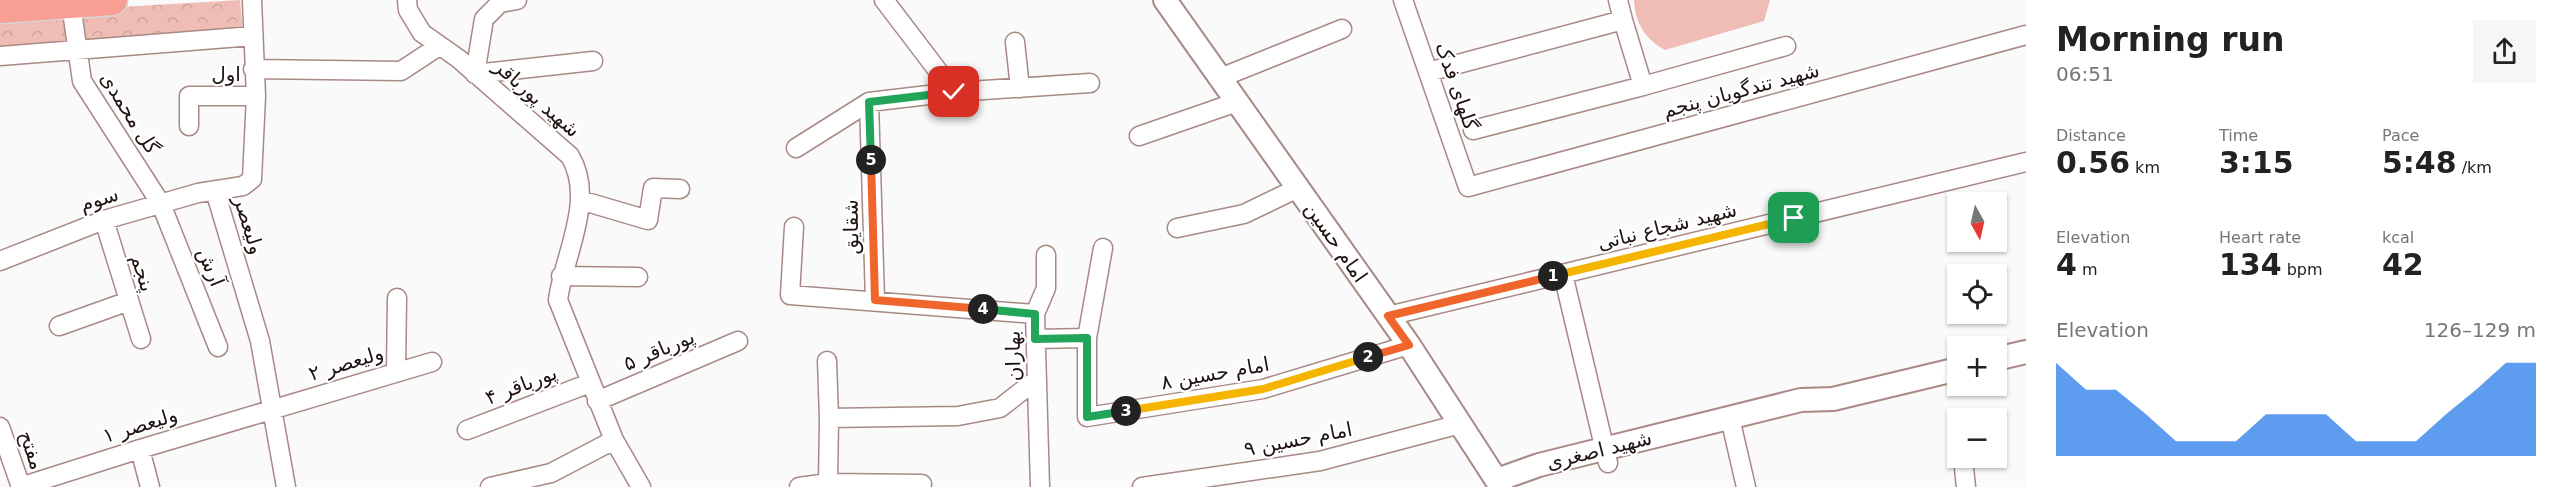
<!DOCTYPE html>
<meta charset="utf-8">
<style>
:root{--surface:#fff;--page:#f6f6f6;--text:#222;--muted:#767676;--accent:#1a73e8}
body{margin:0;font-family:"DejaVu Sans",Vazirmatn,sans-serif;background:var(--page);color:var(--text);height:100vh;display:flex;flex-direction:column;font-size:22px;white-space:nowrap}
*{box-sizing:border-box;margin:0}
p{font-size:20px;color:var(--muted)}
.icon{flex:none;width:33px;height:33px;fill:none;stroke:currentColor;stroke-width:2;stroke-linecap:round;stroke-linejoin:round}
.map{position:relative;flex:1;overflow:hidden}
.sheet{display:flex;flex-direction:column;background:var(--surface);width:540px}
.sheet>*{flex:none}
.needle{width:39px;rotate:172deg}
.controls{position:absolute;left:1947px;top:192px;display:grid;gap:12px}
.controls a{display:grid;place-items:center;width:60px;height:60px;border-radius:0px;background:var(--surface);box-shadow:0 2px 4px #0004;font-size:30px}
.pin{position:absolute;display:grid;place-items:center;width:51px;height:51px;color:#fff;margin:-26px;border-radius:12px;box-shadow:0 3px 9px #0006}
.km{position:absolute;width:30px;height:30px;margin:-15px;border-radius:50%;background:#222;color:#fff;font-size:16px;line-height:30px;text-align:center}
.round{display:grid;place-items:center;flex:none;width:63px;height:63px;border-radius:0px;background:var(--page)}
.headline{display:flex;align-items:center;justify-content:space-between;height:102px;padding:0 30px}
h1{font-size:33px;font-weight:800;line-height:45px}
.metrics{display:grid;grid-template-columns:repeat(3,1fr);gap:9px;height:102px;padding:6px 30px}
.metrics div{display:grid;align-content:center}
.metrics b{font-size:30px;font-weight:800}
.metrics small{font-size:16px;font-weight:400}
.metrics p{font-size:16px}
.chart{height:168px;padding:12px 30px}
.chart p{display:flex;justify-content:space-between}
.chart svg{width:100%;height:108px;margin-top:6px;fill:var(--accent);opacity:.7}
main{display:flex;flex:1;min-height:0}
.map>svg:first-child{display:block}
.grass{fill:#f0bdb6}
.park{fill:url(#park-crowns)}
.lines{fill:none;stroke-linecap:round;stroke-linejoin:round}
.minor-casing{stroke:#a88984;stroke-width:21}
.tertiary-casing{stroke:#a88984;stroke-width:26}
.trunk-casing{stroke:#d7d5d5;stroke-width:33}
.minor{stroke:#fff;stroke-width:18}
.tertiary{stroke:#fff;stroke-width:22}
.trunk{stroke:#f89e94;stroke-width:30}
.split-1-casing{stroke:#fff;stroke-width:12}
.split-2-casing{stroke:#fff;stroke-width:12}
.split-3-casing{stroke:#fff;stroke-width:12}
.split-4-casing{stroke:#fff;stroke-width:12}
.split-5-casing{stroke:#fff;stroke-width:12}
.split-6-casing{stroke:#fff;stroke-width:12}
.split-1{stroke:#f5b400;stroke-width:8}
.split-2{stroke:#f0652b;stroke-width:8}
.split-3{stroke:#f5b400;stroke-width:8}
.split-4{stroke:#22a559;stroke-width:8}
.split-5{stroke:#f0652b;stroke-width:8}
.split-6{stroke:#22a559;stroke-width:8}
.labels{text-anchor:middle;stroke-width:4.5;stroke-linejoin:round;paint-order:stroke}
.street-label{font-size:20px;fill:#201413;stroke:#fff}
</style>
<main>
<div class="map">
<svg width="2026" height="487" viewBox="0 0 2026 487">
<defs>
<pattern id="park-crowns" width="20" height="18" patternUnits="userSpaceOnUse" patternTransform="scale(1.5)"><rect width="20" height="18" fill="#f0bdb6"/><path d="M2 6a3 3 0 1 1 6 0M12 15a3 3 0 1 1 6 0" fill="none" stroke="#cea29c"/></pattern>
</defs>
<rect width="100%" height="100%" fill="#fafafa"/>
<path class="grass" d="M1634,0H1770L1764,21L1665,50C1645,39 1635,23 1634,0Z"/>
<path class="park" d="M240,0L243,32L0,54V14Z"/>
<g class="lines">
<g class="minor-casing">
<path id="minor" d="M407,0L408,10L422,33L459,59L570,156C596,200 564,254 558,300L614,440L641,487
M517,0L500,3L484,19L475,74L593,61
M884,0L954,92
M1403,0L1468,187L2026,35
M71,4L82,81L161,204L218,347
M1015,42L1020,88
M0,56L253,36
M253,69L401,71L439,46
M1428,72L1623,20L1618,0
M1220,78L1342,29
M1643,86L1786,46
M869,102L875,300
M189,126V96H256
M1473,130L1643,86L1623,20
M1139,136L1237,102
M796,148L869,102L954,92L1090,83
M215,191L260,341L286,487
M580,200L648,220L653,188L680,189
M104,220L141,339
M794,227L790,295L1035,314
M1177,228L1244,214L1298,188
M1103,248L1087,338V417L1263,389L1409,345
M0,261L104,220L198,193L243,186L252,179L256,96L252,0
M1563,274L1608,463
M561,276L638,277
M1388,316L2026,162
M59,326L129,301
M1036,339L1087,338
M827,361L829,418L958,416L1000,408L1036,380
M396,372L397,298
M597,401L738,341
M1730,418L1746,487
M0,427L21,487
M467,430L590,383
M140,449L150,487
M1964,468L1966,487
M828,483L829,418
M20,487L140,449L432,362
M490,487L551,473L614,440
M799,487L828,483L922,484
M1040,487L1035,314L1046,288V255
M1142,487L1320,461L1460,424"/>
</g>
<g class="tertiary-casing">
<path id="tertiary" d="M1165,0L1409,345L1501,487
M1996,359L2026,352
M1497,480L1539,465L1801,400L1833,399L1958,369"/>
</g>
<g class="trunk-casing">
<path id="trunk" d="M0,8L112,0"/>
</g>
<use href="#minor" class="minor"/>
<use href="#tertiary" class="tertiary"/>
<use href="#trunk" class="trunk"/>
</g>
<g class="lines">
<g class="split-1-casing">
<path id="split-1" d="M1553,276L1794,218"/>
</g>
<g class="split-2-casing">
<path id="split-2" d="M1368,357L1409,345L1388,316L1553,276"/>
</g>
<g class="split-3-casing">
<path id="split-3" d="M1126,411L1263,389L1368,357"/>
</g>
<g class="split-4-casing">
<path id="split-4" d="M983,309L1035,314V339L1087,338V417L1126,411"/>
</g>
<g class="split-5-casing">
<path id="split-5" d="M871,160L875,300L983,309"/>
</g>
<g class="split-6-casing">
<path id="split-6" d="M871,160L869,102L954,92"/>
</g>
<use href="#split-1" class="split-1"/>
<use href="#split-2" class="split-2"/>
<use href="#split-3" class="split-3"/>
<use href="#split-4" class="split-4"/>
<use href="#split-5" class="split-5"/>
<use href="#split-6" class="split-6"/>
</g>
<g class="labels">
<g class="street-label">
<text x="226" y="81">اول</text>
<text transform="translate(1457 86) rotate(71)" y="7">گلهای فدک</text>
<text transform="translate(1741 90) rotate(-15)" y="7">شهید تندگویان پنجم</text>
<text transform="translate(537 98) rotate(41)" y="7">شهید پورباقر</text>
<text transform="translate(130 113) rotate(58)" y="7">گل محمدی</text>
<text transform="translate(99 199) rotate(-18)" y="7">سوم</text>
<text transform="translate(249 225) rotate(73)" y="7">ولیعصر</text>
<text transform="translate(1667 226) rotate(-14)" y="7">شهید شجاع نباتی</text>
<text transform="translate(851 227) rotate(-91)" y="7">شقایق</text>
<text transform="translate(1336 242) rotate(55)" y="7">امام حسین</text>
<text transform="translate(211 267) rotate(68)" y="7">آرش</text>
<text transform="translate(143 273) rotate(73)" y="7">پنجم</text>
<text transform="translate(659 350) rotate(-23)" y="7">پورباقر ۵</text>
<text transform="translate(1013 356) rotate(-91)" y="7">بهاران</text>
<text transform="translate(346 363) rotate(-17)" y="7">ولیعصر ۲</text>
<text transform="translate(1215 373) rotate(-10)" y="7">امام حسین ۸</text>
<text transform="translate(521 385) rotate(-21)" y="7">پورباقر ۴</text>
<text transform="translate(140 425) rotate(-17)" y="7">ولیعصر ۱</text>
<text transform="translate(1298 439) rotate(-11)" y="7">امام حسین ۹</text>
<text transform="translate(32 450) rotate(71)" y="7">مفتح</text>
<text transform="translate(1599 450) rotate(-14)" y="7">شهید اصغری</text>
</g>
</g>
</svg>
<div class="controls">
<a><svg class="needle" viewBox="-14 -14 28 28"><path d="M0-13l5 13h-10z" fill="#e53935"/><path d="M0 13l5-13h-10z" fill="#767676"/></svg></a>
<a><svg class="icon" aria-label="locate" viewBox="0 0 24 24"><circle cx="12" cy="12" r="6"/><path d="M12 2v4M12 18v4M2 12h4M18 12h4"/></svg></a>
<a>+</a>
<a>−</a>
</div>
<div class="pin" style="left:1794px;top:218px;background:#1e9e55"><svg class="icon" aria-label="arrive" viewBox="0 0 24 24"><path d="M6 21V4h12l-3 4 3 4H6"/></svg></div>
<div class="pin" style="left:954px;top:92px;background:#d93025"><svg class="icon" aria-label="check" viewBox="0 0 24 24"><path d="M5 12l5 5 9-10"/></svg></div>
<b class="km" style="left:1553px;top:276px">1</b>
<b class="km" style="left:1368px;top:357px">2</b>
<b class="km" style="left:1126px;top:411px">3</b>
<b class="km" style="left:983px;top:309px">4</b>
<b class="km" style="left:871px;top:160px">5</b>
</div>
<section class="sheet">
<div class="headline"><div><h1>Morning run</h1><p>06:51</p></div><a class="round"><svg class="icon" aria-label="share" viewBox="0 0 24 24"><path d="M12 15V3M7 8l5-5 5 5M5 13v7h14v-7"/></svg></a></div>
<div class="metrics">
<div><p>Distance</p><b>0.56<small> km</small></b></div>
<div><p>Time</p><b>3:15</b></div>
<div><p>Pace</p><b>5:48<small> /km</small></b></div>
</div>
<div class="metrics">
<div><p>Elevation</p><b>4<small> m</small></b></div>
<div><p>Heart rate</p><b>134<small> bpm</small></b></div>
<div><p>kcal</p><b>42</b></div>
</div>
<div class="chart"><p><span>Elevation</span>126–129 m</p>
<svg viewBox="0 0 160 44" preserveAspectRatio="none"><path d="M0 44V6L10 17L20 17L30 27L40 38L50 38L60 38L70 27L80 27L90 27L100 38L110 38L120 38L130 27L140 17L150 6L160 6V44z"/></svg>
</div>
</section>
</main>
